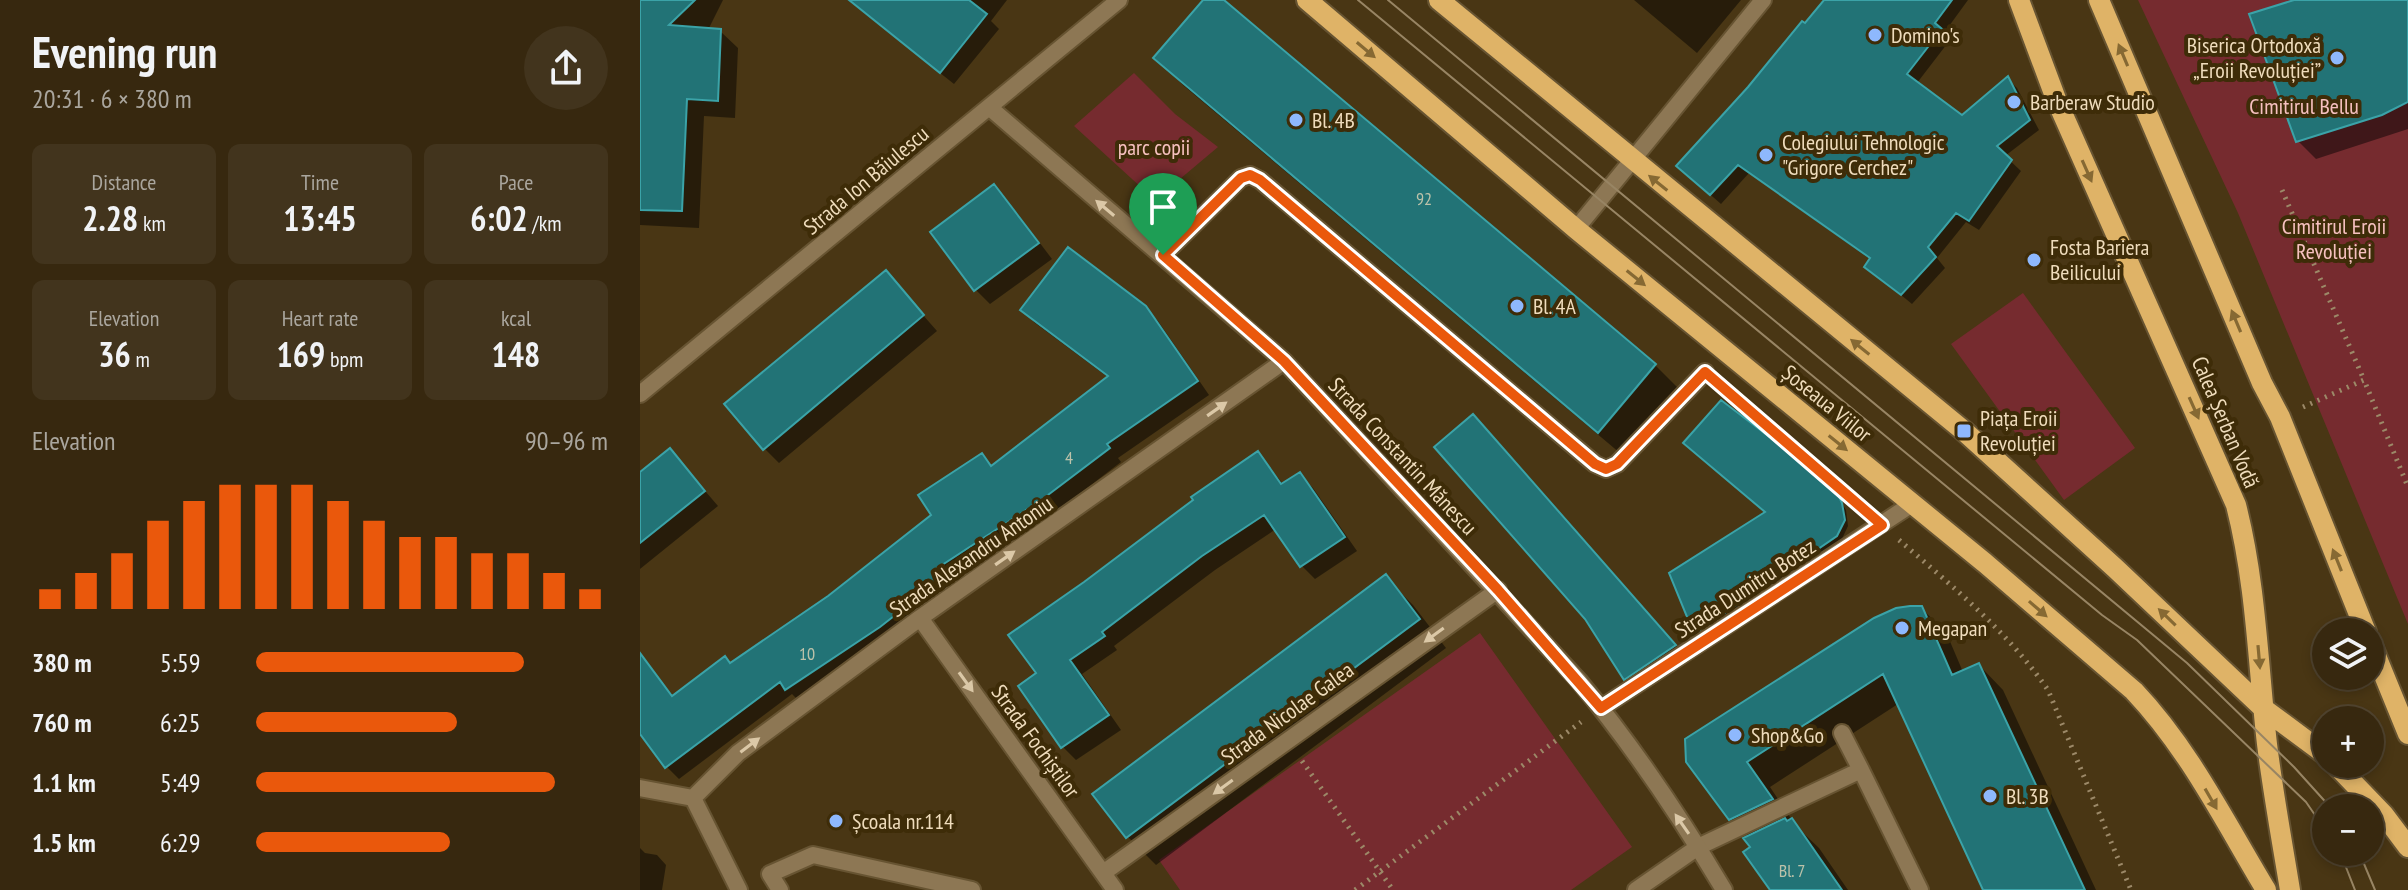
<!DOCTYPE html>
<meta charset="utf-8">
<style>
:root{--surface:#37280f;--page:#42341d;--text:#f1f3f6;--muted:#aaa69e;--line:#51442f;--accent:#ea580c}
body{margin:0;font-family:"PT Sans Narrow",sans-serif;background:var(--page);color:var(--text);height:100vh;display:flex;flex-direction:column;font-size:30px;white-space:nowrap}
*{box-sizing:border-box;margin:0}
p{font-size:26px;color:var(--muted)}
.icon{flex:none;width:44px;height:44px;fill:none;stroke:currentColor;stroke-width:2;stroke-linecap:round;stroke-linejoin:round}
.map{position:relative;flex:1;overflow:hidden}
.details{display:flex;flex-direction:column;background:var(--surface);width:640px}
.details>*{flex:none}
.controls{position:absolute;left:1672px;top:618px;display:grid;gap:16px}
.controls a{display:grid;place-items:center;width:72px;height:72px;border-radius:50%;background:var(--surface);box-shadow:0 4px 12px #0003,0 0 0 2px var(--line);font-size:40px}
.pin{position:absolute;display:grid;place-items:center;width:68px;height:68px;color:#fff;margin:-82px -34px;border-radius:50% 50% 50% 0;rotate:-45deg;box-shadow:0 0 8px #0007}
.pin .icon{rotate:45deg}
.round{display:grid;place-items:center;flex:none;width:84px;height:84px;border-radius:42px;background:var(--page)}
.overview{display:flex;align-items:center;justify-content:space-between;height:136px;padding:0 32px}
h1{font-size:44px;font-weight:800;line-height:60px}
.stats{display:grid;grid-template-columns:repeat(3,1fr);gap:12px;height:136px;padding:8px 32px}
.stats div{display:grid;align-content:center;border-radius:12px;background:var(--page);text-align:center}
.stats b{font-size:34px;font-weight:800}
.stats small{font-size:22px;font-weight:400}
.stats p{font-size:22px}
.chart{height:224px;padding:16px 32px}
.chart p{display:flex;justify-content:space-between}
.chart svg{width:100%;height:144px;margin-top:8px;stroke:var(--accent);stroke-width:6}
ul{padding:0 32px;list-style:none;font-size:26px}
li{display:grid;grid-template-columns:128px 96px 1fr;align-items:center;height:60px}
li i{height:20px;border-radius:10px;background:var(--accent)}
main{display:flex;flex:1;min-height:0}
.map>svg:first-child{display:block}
.green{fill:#762b2f}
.shadow{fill:#0007}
.building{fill:#227376;stroke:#3ba3a8;stroke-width:2}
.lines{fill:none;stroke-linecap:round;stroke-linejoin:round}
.lane-casing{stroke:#675432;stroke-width:20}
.street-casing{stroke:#675432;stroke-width:20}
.primary-casing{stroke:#675432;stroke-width:24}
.path{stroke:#9c8968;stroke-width:5;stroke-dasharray:2 6;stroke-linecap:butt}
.lane{stroke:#8d7754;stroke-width:16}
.street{stroke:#8d7754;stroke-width:16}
.primary{stroke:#dfb367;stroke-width:20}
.tram{stroke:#988564;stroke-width:2}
.oneway{fill:#866933}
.oneway2{fill:#dbc8a7}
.route-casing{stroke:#fff;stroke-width:16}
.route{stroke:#ea580c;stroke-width:10}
.poi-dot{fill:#8eb8fd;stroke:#3e2c08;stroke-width:3}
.labels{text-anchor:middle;stroke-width:8;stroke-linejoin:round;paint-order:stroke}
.number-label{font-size:18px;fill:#bcc2aa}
.poi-label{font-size:22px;fill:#efdcbc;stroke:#3e2c08;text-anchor:start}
.park-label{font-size:22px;fill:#f7c1c0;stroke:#3e2c08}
.street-label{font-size:22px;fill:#efdcbc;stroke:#3e2c08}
</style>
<main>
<section class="details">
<div class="overview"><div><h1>Evening run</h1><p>20:31 · 6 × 380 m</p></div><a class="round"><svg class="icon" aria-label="share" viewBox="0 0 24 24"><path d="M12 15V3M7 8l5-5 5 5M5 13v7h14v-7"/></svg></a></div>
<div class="stats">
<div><p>Distance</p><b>2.28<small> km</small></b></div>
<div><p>Time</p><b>13:45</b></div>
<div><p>Pace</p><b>6:02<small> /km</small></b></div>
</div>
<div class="stats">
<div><p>Elevation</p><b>36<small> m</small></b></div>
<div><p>Heart rate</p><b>169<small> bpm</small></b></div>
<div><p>kcal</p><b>148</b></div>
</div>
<div class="chart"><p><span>Elevation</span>90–96 m</p>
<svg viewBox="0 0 160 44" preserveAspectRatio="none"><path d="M5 44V38M15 44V33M25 44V27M35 44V17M45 44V11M55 44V6M65 44V6M75 44V6M85 44V11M95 44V17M105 44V22M115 44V22M125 44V27M135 44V27M145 44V33M155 44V38"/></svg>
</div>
<ul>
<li><b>380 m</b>5:59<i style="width:76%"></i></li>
<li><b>760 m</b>6:25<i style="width:57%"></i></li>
<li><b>1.1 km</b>5:49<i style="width:85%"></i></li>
<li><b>1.5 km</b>6:29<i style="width:55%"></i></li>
</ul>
</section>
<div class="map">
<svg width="1768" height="890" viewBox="0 0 1768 890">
<rect width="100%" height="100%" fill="#493614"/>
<path class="green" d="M1498,0H1768V624L1598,213Z
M494,73L535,114L578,147L515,200L434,126Z
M1383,293L1495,448L1424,500L1311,344Z
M840,633L992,847L931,890H540L519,860Z"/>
<path class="shadow" d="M0,0H83L68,30L80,31L98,48L95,118L64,116L59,228L0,225Z
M208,0H367L351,21L359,29L314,84Z
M565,0H581L1015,365L1043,393L987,459L544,86L516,58Z
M994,0H1101L1057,53Z
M1187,0H1328L1304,33L1310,40L1277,83L1322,118L1368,79L1377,88L1399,130L1365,156L1381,171L1339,230L1326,222L1297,258L1305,268L1272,304L1227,267L1231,260L1109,173L1081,204L1049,176Z
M1663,0H1768V129L1676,159L1658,141Z
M354,186L368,201L412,259L350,304L336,290L292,232Z
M246,273L297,331L139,463L124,448Z
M504,307L518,321L569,395L478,458L481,462L413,514L305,585L311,594L159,701L152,694L39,779L27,767L0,731V665L5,662L34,697L91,664L190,598L294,515L342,456L353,467L469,378L395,323L382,310Z
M844,427L1046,657L997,690L985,679Z
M30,450L78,506L0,569V474Z
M618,454L644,485L659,474L673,488L717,551L675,579L662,566L636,529L575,570L474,646L477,650L442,674L481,730L436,760L423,747L380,686L398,674L445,584Z
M1192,487L1206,510L1208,526L1201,541L1060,637L1056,632Z
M745,577L773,605L806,648L516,865L488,837L455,794Z
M1281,608L1306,632L1323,672L1339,665L1363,690L1456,890H1345L1258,704L1130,787L1156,826L1179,848L1208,890H1132L1109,837L1091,819L1048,761Z
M0,848L5,853L17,855L26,865L22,890H0Z"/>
<path class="building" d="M0,0H55L29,25L81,29L78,101L47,99L42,211L0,210Z
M209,0H329L347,14L300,73Z
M563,0H584L1016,364L958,433L513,58Z
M1184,0H1312L1295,23L1302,29L1267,74L1322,115L1368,76L1390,120L1357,146L1372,160L1329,221L1316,213L1288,247L1296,257L1261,295L1224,267L1230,258L1098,165L1070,195L1036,166L1108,87L1162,21L1165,23Z
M1654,0H1768V102L1742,115L1656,142L1609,14Z
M354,184L399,243L334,291L290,232Z
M428,247L506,306L558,381L467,444L470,448L400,501L293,571L300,580L240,627L145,690L140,682L25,768L0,734V653L32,696L85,656L90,663L188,596L291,515L278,495L342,453L351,466L468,376L380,310Z
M246,270L284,315L123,450L84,404Z
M1081,400L1194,486L1202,503L1205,520L1197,536L1054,634L1029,573L1125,512L1043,443Z
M833,414L1036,645L984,680L945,619L794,447Z
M30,448L65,491L0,543V472Z
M618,451L641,484L660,472L705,537L660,567L624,515L562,556L462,632L465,636L430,660L469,715L421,748L378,686L396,673L368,635L444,582L553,500L551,497Z
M746,574L780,619L486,838L452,794Z
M1270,606H1282L1312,675L1339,663L1445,890H1343L1243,674L1107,762L1133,799L1089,820L1046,762L1045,739L1234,618L1256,608Z
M1145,818L1147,821L1152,818L1202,890H1130L1103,852L1110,847L1103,838Z"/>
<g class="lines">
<g class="lane-casing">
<path id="lane" d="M523,255L601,178L610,175L620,180L955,464L966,469L977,464L1065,372
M1202,733L1221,770
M1058,847L1221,770L1280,890
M140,890L130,874L173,855L332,890"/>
</g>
<g class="street-casing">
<path id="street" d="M349,107L644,361L939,681C993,746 1041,818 1084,890
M936,229L1123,0
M0,394L479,0
M280,618L475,890
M961,708L1272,504
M0,788L53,798
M53,798L98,753L280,618L644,361
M53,798L99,890
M463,873L858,590
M996,890L1058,847"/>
</g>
<g class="primary-casing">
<path id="primary" d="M667,0L936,229L1345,563L1494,691C1549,749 1585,822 1626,890
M799,0L1324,431L1475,568L1624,709L1686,755
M1379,0L1416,99L1596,505C1616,583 1618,664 1627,744C1633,793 1642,841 1650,890
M1459,0L1622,383L1640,417L1726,632
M1730,641L1768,734
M1695,764L1744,815L1768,847"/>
</g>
<path class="path" d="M1642,190L1724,380
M1083,388L1224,510
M1663,407L1724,380L1768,487
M1259,540C1312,586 1368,632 1408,690L1491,890
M662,761L753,890
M715,890L941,722"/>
<use href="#lane" class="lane"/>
<use href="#street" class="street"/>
<use href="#primary" class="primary"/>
<path class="tram" d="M718,0L1462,615L1497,640L1666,802L1686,831
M748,0L1547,663L1654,767L1691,808
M1700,852L1715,890
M1719,852L1735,890"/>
</g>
<defs><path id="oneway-solid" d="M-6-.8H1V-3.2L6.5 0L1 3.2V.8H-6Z" transform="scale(2)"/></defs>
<g class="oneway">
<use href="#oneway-solid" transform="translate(726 50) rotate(40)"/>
<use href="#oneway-solid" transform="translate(1483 55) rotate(-113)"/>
<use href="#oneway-solid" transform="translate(1447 171) rotate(66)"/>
<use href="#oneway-solid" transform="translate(1018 183) rotate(-141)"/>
<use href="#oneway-solid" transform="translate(996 278) rotate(39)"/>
<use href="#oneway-solid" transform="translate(1596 321) rotate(-113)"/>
<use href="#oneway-solid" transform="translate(1220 347) rotate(-141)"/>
<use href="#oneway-solid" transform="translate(1554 408) rotate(66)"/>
<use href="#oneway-solid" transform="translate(1198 443) rotate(39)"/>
<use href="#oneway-solid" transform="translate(1697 560) rotate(-112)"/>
<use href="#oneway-solid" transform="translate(1398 609) rotate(41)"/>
<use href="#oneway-solid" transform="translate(1527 617) rotate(-136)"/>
<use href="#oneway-solid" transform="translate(1619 657) rotate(85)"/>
<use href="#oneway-solid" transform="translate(1571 799) rotate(60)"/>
</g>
<g class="oneway2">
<use href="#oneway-solid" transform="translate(465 208) rotate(-140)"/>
<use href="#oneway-solid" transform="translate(577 409) rotate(-35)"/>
<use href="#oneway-solid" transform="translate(365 558) rotate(-35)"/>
<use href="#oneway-solid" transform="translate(794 635) rotate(144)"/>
<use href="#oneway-solid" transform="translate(326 682) rotate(54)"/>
<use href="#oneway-solid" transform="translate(110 745) rotate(-37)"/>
<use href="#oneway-solid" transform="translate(583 787) rotate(144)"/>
<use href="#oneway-solid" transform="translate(1042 824) rotate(-125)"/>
</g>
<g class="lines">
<g class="route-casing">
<path id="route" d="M610,175L620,180L955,464L966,469L977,464L1065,372L1242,525L961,708L858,590L644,361L523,255L601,178Z"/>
</g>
<use href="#route" class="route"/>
</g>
<g class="poi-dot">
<circle cx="1235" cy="35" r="8"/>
<circle cx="1697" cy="58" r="8"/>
<circle cx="1374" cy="102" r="8"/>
<circle cx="656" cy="120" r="8"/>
<circle cx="1126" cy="155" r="8"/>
<circle cx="1394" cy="260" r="8"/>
<circle cx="877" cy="306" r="8"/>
<rect x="1316" y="423" width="16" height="16" rx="4"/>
<circle cx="1262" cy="628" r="8"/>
<circle cx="1095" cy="735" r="8"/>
<circle cx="1350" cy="796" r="8"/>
<circle cx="196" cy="821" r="8"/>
</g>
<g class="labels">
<g class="number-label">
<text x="784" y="205">92</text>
<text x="429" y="464">4</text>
<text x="167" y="660">10</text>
<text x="1152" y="877">Bl. 7</text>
</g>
<g class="poi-label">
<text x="1251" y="43">Domino's</text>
<text x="1681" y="53" text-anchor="end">Biserica Ortodoxă<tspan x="1681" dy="25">„Eroii Revoluției”</tspan></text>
<text x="1390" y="110">Barberaw Studio</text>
<text x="672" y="128">Bl. 4B</text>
<text x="1142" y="150">Colegiului Tehnologic<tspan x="1142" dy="25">"Grigore Cerchez"</tspan></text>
<text x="1410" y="255">Fosta Bariera<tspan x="1410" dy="25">Beilicului</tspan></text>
<text x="893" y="314">Bl. 4A</text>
<text x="1340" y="426">Piața Eroii<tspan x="1340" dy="25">Revoluției</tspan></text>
<text x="1278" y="636">Megapan</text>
<text x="1111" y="743">Shop&amp;Go</text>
<text x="1366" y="804">Bl. 3B</text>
<text x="212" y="829">Școala nr.114</text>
</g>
<g class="park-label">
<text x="1664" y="114">Cimitirul Bellu</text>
<text x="514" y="155">parc copii</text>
<text x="1694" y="234">Cimitirul Eroii<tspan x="1694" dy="25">Revoluției</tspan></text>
</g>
<g class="street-label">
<text transform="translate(226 180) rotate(-40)" y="8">Strada Ion Băiulescu</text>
<text transform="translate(1187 403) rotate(39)" y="8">Șoseaua Viilor</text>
<text transform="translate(1586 422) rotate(67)" y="8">Calea Șerban Vodă</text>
<text transform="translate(763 456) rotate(47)" y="8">Strada Constantin Mănescu</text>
<text transform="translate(331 556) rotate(-35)" y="8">Strada Alexandru Antoniu</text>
<text transform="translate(1105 588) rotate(-33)" y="8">Strada Dumitru Botez</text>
<text transform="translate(647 713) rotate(-36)" y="8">Strada Nicolae Galea</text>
<text transform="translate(396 741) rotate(54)" y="8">Strada Fochiștilor</text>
</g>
</g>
</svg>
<div class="controls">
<a><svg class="icon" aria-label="layers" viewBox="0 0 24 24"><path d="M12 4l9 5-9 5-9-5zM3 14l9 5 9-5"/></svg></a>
<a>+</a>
<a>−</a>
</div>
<div class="pin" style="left:523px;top:255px;background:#1e9e55"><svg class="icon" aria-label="arrive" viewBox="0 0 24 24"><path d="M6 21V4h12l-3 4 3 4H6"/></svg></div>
</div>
</main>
